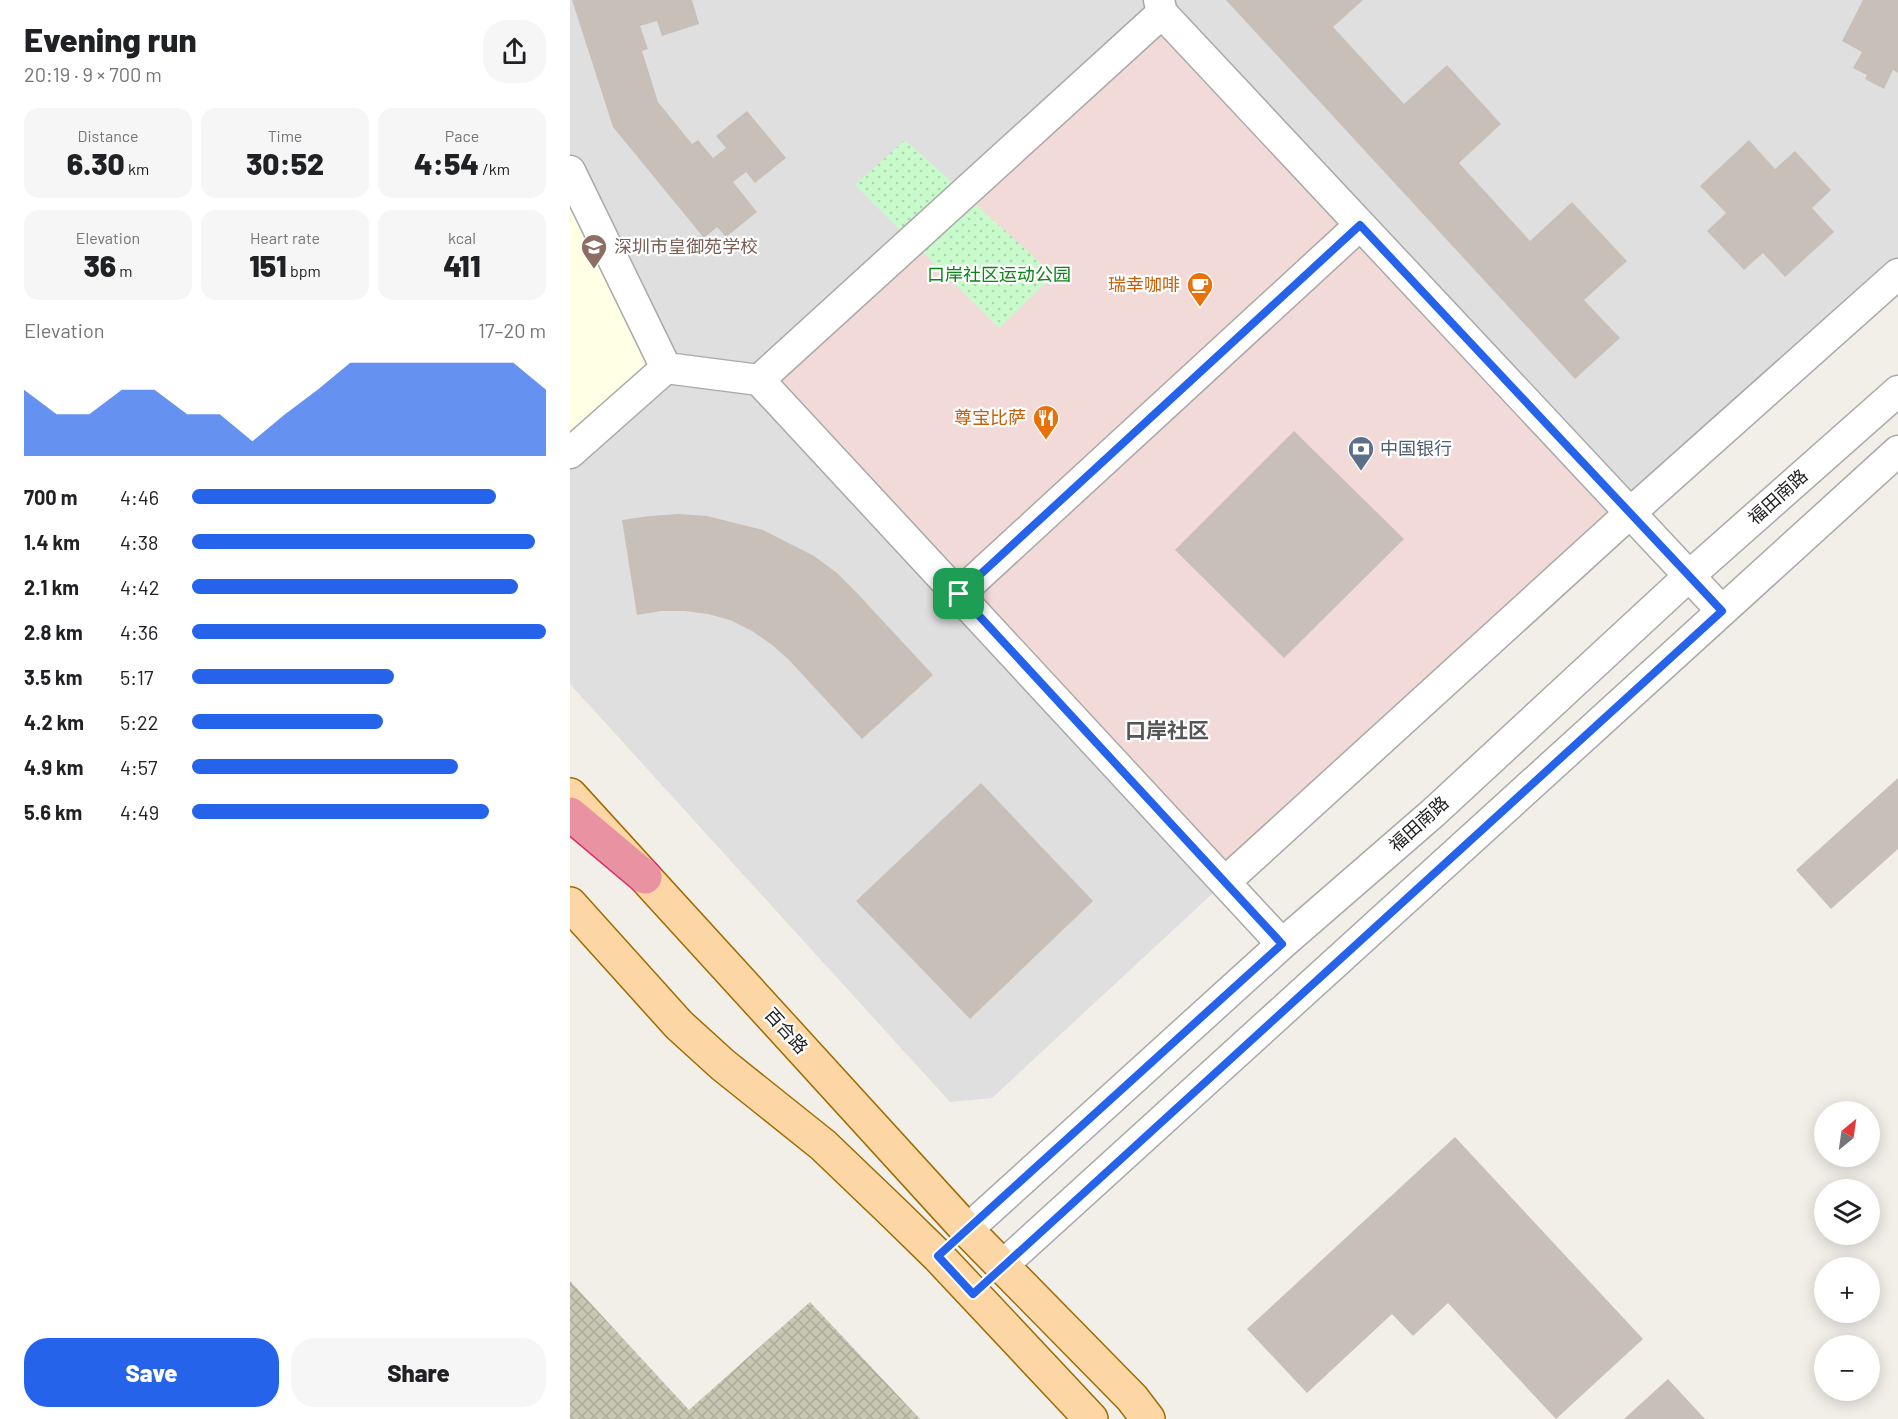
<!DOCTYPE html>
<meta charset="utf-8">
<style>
:root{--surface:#fff;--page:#f6f6f6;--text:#202124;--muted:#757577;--accent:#2563eb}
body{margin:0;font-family:Barlow,"Noto Sans SC",sans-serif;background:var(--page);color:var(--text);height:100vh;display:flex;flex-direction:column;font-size:22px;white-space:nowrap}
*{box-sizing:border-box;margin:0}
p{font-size:20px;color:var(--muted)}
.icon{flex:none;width:33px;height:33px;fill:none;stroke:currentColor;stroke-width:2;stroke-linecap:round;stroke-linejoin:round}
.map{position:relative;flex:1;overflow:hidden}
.sheet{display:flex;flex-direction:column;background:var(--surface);width:570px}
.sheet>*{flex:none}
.needle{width:39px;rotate:29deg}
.tools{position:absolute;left:1244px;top:1101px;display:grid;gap:12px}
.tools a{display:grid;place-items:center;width:66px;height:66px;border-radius:50%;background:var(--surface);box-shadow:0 3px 15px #0003;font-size:30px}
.pin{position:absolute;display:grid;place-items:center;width:51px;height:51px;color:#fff;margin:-26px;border-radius:12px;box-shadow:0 3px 9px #0006}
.round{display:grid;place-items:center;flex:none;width:63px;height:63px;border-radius:24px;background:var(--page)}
.head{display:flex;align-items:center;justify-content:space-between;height:102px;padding:0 24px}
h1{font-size:33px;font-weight:800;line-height:45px}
.metrics{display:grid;grid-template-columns:repeat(3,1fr);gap:9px;height:102px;padding:6px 24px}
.metrics div{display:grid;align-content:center;border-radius:15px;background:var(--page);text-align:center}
.metrics b{font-size:30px;font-weight:800}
.metrics small{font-size:16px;font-weight:400}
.metrics p{font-size:16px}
.chart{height:168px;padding:12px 24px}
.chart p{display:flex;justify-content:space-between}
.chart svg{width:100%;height:108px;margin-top:6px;fill:var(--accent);opacity:.7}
.action{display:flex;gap:12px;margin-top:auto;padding:12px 24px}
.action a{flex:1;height:69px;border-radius:24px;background:var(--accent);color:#fff;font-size:24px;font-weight:800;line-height:69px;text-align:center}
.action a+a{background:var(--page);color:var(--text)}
ul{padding:0 24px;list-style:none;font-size:20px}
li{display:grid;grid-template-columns:96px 72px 1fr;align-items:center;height:45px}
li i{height:15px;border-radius:8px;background:var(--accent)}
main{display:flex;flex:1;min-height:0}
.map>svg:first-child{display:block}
.residential{fill:#e0dfdf}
.commercial{fill:#f2dad9}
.education{fill:#ffffe5}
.construction{fill:url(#construction-cross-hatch)}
.park{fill:url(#park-dots)}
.building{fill:#c7bfb8}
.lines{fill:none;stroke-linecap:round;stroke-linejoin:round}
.minor-casing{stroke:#a9a9a9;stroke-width:33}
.major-casing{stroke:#a06b00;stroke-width:36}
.highway-casing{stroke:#dc2a67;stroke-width:36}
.minor{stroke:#fff;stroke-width:30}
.major{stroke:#fcd6a4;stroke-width:33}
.highway{stroke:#e892a2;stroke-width:33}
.route-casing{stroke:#fff;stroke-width:12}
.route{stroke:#2563eb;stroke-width:8}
.labels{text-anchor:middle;stroke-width:4.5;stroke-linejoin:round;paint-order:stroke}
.education-label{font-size:18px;fill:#785e54;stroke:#fff;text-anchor:start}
.park-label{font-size:18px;fill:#0c8416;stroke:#fff}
.food-label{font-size:18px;fill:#c56008;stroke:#fff;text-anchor:end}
.service-label{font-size:18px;fill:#4e5e75;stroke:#fff;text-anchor:start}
.street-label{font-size:18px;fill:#222;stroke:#fff}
.quarter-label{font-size:21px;font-weight:bold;fill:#555;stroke:#fff}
</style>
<main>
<section class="sheet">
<div class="head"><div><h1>Evening run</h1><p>20:19 · 9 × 700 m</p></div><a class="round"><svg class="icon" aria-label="share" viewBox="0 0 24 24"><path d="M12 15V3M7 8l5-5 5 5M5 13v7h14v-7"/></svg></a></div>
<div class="metrics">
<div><p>Distance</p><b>6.30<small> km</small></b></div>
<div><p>Time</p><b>30:52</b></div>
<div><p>Pace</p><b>4:54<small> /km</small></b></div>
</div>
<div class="metrics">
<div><p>Elevation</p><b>36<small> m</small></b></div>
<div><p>Heart rate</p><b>151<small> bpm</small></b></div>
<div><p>kcal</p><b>411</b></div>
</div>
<div class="chart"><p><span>Elevation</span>17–20 m</p>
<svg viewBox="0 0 160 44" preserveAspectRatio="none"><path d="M0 44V17L10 27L20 27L30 17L40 17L50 27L60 27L70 38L80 27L90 17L100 6L110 6L120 6L130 6L140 6L150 6L160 17V44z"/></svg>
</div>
<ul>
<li><b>700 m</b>4:46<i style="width:86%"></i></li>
<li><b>1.4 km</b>4:38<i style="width:97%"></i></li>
<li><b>2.1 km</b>4:42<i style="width:92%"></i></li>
<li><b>2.8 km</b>4:36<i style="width:100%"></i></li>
<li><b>3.5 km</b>5:17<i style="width:57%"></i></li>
<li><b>4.2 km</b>5:22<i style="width:54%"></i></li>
<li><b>4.9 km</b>4:57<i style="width:75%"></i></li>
<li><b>5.6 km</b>4:49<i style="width:84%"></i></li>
</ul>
<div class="action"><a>Save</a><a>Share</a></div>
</section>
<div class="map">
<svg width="1328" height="1419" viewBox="0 0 1328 1419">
<defs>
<pattern id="construction-cross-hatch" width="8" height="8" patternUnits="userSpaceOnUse" patternTransform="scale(1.5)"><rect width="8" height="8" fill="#c7c7b4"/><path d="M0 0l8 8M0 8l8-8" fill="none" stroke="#abab9a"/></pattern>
<pattern id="park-dots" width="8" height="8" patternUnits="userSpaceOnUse" patternTransform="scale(1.5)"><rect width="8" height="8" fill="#c8facc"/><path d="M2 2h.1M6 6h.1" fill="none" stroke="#acd6af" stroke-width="1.8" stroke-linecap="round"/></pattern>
</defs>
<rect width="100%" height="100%" fill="#f2efe9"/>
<path class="residential" d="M0,0H1328V274L655,882L422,1098L380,1102L0,684Z"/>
<path class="commercial" d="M592,13L1060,513L655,882L189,380Z"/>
<path class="education" d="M0,171L96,368L0,453Z"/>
<path class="construction" d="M0,1281L119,1410L240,1302L350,1419H0Z"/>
<path class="park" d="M335,140L484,275L429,328L285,185Z"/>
<path class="building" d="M2,0H122L129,24L92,36L87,21L70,26L78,49L72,51L88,102L122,144L128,140L143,158L156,148L146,136L177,111L216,158L185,183L176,172L163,182L187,212L156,237L147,227L134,238L43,127Z
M656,0H793L763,27L834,104L877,65L931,124L889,163L960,241L1002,202L1057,261L1014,300L1050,338L1005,379Z
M1293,0H1328V73L1323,70L1314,89L1295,79L1297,75L1283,68L1292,52L1272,41Z
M1179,140L1205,169L1225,151L1261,190L1242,208L1264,232L1215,277L1193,253L1174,270L1137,231L1156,213L1130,186Z
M724,431L834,539L714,658L605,550Z
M109,514L137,516L193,530L244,556L267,573L287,593L363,675L292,739L219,660L201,644L182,631L160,620L138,614L115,611H91L67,615L52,520L80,516Z
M1328,778V849L1261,909L1226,870Z
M411,783L523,901L400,1019L286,901Z
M885,1137L1073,1339L986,1419L878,1303L843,1336L822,1314L737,1393L677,1329Z
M1098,1379L1135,1419H1054Z"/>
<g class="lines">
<g class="minor-casing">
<path id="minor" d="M589,0L592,13L1152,611
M0,171L96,368
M189,380L712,944
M0,453L96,368L189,380L592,13
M389,594L790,225
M655,882L1060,513L1328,274
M397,1230L712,944L863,813L1119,576L1328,391
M432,1266L1328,451"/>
</g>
<g class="major-casing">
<path id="major" d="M0,795L397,1230L562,1398L578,1419
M0,904L109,1025L153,1065L253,1145L325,1214L368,1256L521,1419"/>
</g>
<g class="highway-casing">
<path id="highway" d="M0,814L75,877"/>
</g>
<use href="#minor" class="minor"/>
<use href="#major" class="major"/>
<use href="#highway" class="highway"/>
</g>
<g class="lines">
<g class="route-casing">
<path id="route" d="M790,225L1152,611L403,1294L368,1256L712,944L389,594Z"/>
</g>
<use href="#route" class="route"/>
</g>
<defs>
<g id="school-pin" transform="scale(1.35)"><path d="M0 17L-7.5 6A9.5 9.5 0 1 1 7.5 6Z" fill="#8d6e63" stroke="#fff"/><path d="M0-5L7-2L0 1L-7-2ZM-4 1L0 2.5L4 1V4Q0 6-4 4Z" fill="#fff"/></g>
<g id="cafe-pin" transform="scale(1.35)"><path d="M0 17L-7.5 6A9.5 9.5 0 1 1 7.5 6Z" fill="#e8710a" stroke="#fff"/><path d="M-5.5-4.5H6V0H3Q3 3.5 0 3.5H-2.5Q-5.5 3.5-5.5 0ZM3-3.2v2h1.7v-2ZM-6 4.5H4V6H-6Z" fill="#fff"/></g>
<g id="restaurant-pin" transform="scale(1.35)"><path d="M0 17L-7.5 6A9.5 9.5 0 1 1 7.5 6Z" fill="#e8710a" stroke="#fff"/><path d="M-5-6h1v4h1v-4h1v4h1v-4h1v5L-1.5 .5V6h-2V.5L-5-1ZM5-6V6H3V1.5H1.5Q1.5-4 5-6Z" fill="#fff"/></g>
<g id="bank-pin" transform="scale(1.35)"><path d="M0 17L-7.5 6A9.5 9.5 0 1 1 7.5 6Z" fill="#5c6f8a" stroke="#fff"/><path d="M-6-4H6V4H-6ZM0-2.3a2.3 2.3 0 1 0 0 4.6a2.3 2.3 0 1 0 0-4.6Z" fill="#fff"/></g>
</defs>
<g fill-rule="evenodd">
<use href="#school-pin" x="24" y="247"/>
<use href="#cafe-pin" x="630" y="285"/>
<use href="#restaurant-pin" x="476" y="418"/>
<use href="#bank-pin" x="791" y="449"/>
</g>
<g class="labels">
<g class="education-label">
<text x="44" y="253">深圳市皇御苑学校</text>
</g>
<g class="park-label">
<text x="429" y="281">口岸社区运动公园</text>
</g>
<g class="food-label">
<text x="610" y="291">瑞幸咖啡</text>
<text x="456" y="424">尊宝比萨</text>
</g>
<g class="service-label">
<text x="810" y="455">中国银行</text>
</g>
<g class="street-label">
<text transform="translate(1208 497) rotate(-42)" y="6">福田南路</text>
<text transform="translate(849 824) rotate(-42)" y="6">福田南路</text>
<text transform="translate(216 1031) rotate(48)" y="6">百合路</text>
</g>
<g class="quarter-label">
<text x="597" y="738">口岸社区</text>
</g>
</g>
</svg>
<div class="tools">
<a><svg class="needle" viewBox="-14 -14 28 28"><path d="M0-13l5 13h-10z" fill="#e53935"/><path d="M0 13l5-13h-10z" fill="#757577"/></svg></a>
<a><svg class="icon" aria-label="layers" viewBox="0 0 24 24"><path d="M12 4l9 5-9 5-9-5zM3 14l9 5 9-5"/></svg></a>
<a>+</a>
<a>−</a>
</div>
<div class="pin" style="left:389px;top:594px;background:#1e9e55"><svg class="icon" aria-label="arrive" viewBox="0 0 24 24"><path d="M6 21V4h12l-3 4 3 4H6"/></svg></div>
</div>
</main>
